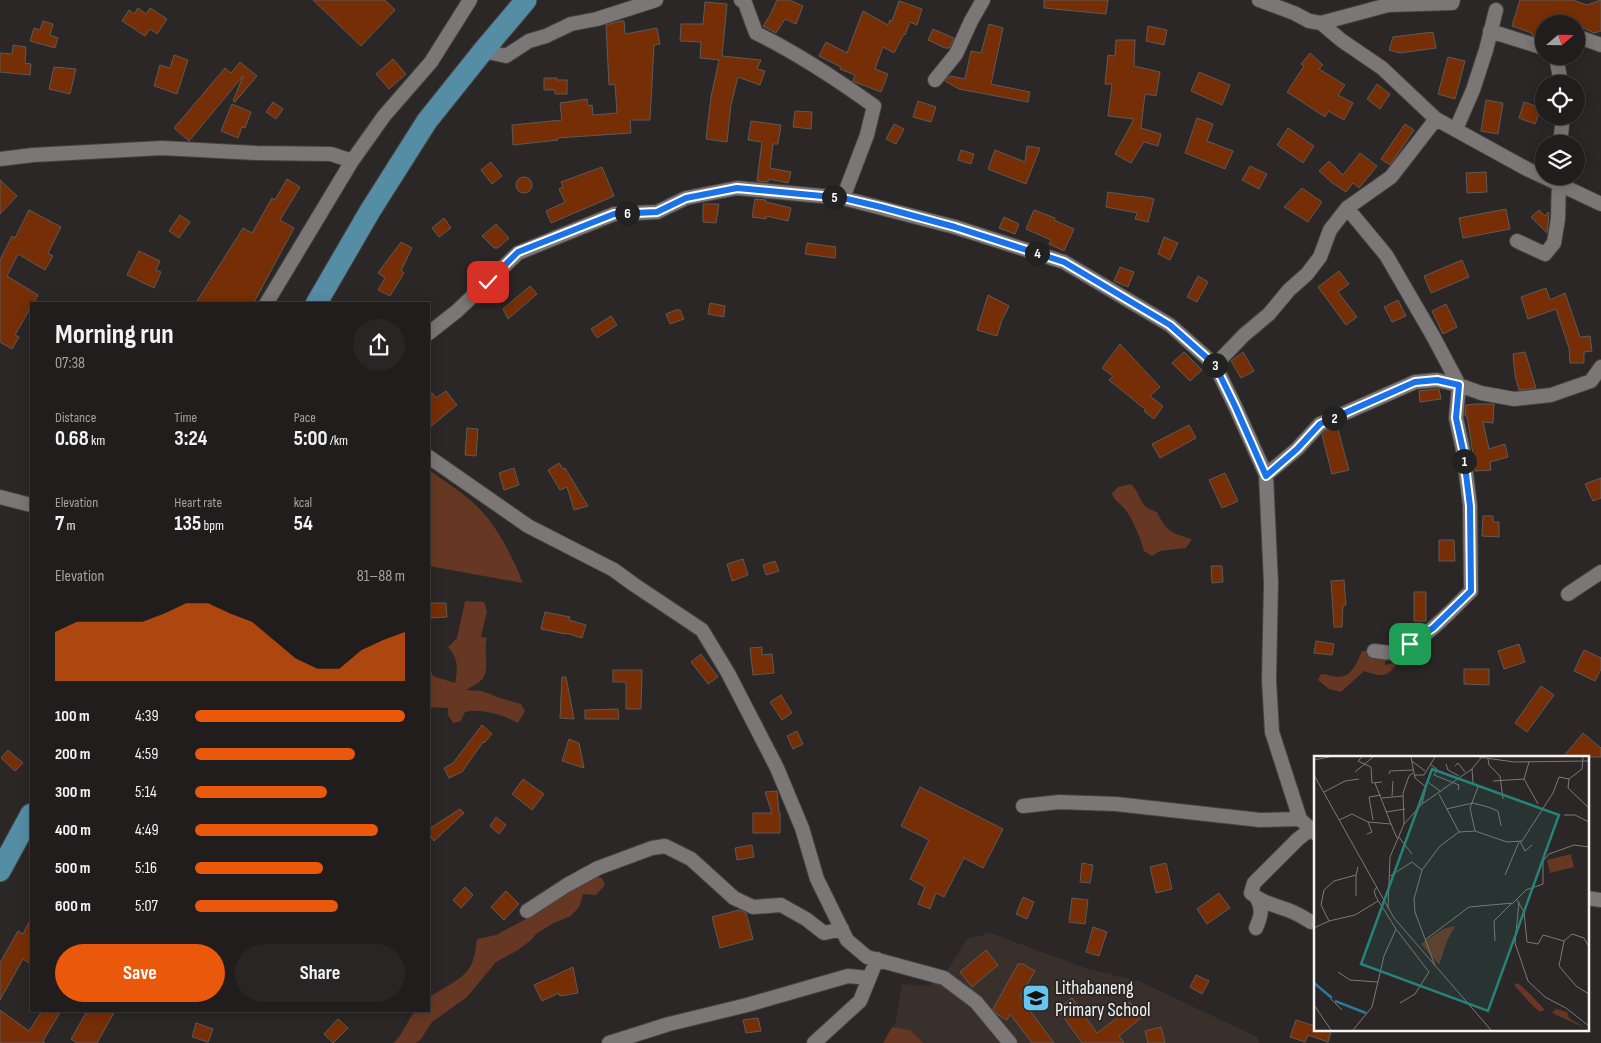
<!DOCTYPE html>
<meta charset="utf-8">
<style>
:root{--surface:#201d1c;--page:#282625;--text:#f1f3f6;--muted:#a2a2a3;--line:#3d3b3b;--accent:#ea580c}
body{margin:0;font-family:"Sofia Sans Condensed",sans-serif;background:var(--page);color:var(--text);height:100vh;display:flex;flex-direction:column;font-size:19px;white-space:nowrap}
*{box-sizing:border-box;margin:0}
p{font-size:16px;color:var(--muted)}
.icon{flex:none;width:28px;height:28px;fill:none;stroke:currentColor;stroke-width:2;stroke-linecap:round;stroke-linejoin:round}
.map{position:relative;flex:1;overflow:hidden}
.sheet{position:absolute;left:30px;top:302px;width:400px;height:710px;display:flex;flex-direction:column;background:var(--surface);border-radius:0px;box-shadow:0 2px 12px #0003,0 0 0 1px var(--line)}
.sheet>*{flex:none}
.needle{width:32px;rotate:70deg}
.tools{position:absolute;left:1535px;top:15px;display:grid;gap:10px}
.tools a{display:grid;place-items:center;width:50px;height:50px;border-radius:50%;background:var(--surface);box-shadow:0 2px 12px #0003,0 0 0 1px var(--line);font-size:25px}
.pin{position:absolute;display:grid;place-items:center;width:42px;height:42px;color:#fff;margin:-21px;border-radius:10px;box-shadow:0 2px 8px #0006}
.km{position:absolute;width:25px;height:25px;margin:-12px;border-radius:50%;background:#222;color:#fff;font-size:14px;line-height:25px;text-align:center}
.round{display:grid;place-items:center;flex:none;width:52px;height:52px;border-radius:26px;background:var(--page)}
.headline{display:flex;align-items:center;justify-content:space-between;height:85px;padding:0 25px}
h1{font-size:28px;font-weight:700;line-height:38px}
.figures{display:grid;grid-template-columns:repeat(3,1fr);gap:8px;height:85px;padding:5px 25px}
.figures div{display:grid;align-content:center}
.figures b{font-size:21px;font-weight:700}
.figures small{font-size:14px;font-weight:400}
.figures p{font-size:14px}
.chart{height:140px;padding:10px 25px}
.chart p{display:flex;justify-content:space-between}
.chart svg{width:100%;height:90px;margin-top:5px;fill:var(--accent);opacity:.7}
.action{display:flex;gap:10px;margin-top:auto;padding:10px 25px}
.action a{flex:1;height:58px;border-radius:30px;background:var(--accent);color:#fff;font-size:20px;font-weight:700;line-height:58px;text-align:center}
.action a+a{background:var(--page);color:var(--text)}
ul{padding:0 25px;list-style:none;font-size:16px}
li{display:grid;grid-template-columns:80px 60px 1fr;align-items:center;height:38px}
li i{height:12px;border-radius:6px;background:var(--accent)}
.map>svg:first-child{display:block}
.built{fill:#39302c}
.green{fill:#663823}
.building{fill:#752e05;stroke:#5d5a58}
.lines{fill:none;stroke-linecap:round;stroke-linejoin:round}
.minor-casing{stroke:#454241;stroke-width:16}
.primary-casing{stroke:#454241;stroke-width:23}
.minor{stroke:#7b7776;stroke-width:14}
.primary{stroke:#558da5;stroke-width:21}
.route-casing{stroke:#fff;stroke-width:10}
.route{stroke:#1a73e8;stroke-width:6}
.labels{text-anchor:middle;stroke-width:4;stroke-linejoin:round;paint-order:stroke}
.poi-label{font-size:19px;fill:#f6f3f3;stroke:#2a2726;text-anchor:start}
.inset-river{fill:none;stroke:#2c7898;stroke-width:2.5}
.inset-road{fill:none;stroke:#7c7978;stroke-width:1}
.view{fill:#26827b;fill-opacity:0.15;stroke:#26827b;stroke-width:2.5}
.inset-edge{fill:none;stroke:#f6f3f3;stroke-width:2.5}
</style>
<div class="map">
<svg width="1601" height="1043" viewBox="0 0 1601 1043">
<rect width="100%" height="100%" fill="#2a2726"/>
<path class="built" d="M990,933L1088,969L1139,981L1257,1037L1259,1043H892L902,984L929,986L949,968L967,939Z"/>
<path class="green" d="M429,470C443,480 457,489 470,500C495,521 511,553 523,583L429,566Z
M1131,484C1144,497 1136,505 1157,512C1167,533 1172,533 1192,539L1186,548L1160,551L1152,556L1144,551C1141,539 1132,517 1124,508C1119,502 1114,501 1112,493L1118,487Z
M465,601L484,602L487,611L481,637L487,638C483,651 490,667 483,678C480,683 471,687 466,690L482,691L500,698L521,704L525,711L518,723C503,715 482,708 465,712L461,721L453,723L448,715V708L429,707V665L433,676L455,683C458,668 458,658 448,647L457,638Z
M1362,651H1370L1385,655V665L1398,662C1388,678 1382,677 1364,671L1341,692L1329,689L1318,680L1321,674C1327,674 1331,676 1337,677C1352,678 1357,662 1362,651Z
M587,874L602,878L605,885L596,895L583,894L579,907L571,916L554,923L537,933L530,941L518,950L496,962L467,997L432,1022L421,1039L416,1043H393C403,1035 407,1021 415,1011H429V998C434,993 440,991 446,987C471,972 473,968 477,939L496,935L526,919L533,907Z
M892,1027L910,1030L923,1043H883Z"/>
<path class="building" d="M313,0H385L395,10L361,46Z
M777,0H789L803,6L796,24L785,19L776,33L763,26L769,17Z
M1044,0H1108L1106,14L1044,8Z
M1520,0H1573L1587,5L1601,0V31L1594,33L1576,24L1555,17L1553,24H1544V39L1532,35V33L1512,26Z
M899,1L922,9L917,25L910,22L905,35L904,34L894,53L883,47L875,69L888,74L881,92L855,82L853,81L855,75L840,69L841,67L819,56L826,42L847,53L863,11L888,25L890,20L892,21Z
M705,2L727,4L722,56L761,60L757,69L765,71L760,85L738,77L731,105L727,142L706,139L711,97L719,60L700,58L701,42L680,41L681,24H703Z
M138,8L146,14L150,8L167,19L157,34L150,29L145,36L122,21L129,10L134,14Z
M43,21L53,24L50,35L58,38L55,48L30,41L34,28L40,30Z
M620,21H624L625,34L657,28L660,44L654,45L650,120H630L631,133L557,138L558,140L513,145L512,125L562,120L560,103L587,99L588,106L592,105L593,115L617,113L615,84L609,85L606,25Z
M989,24L1003,28L991,84L1030,92L1028,102L959,89L945,81L950,76L965,79L971,51L981,53Z
M1148,26L1167,30L1164,45L1146,41Z
M933,29L954,38L949,48H945L928,40Z
M1433,32L1436,48L1400,53L1389,50L1393,37Z
M1116,40H1135L1134,66L1160,72L1156,96L1145,94L1141,128L1161,134L1158,146L1144,142L1131,163L1115,154L1134,119L1108,116L1112,84H1105L1108,55L1115,56Z
M13,45L26,47L25,63L31,64L30,75L0,72V53L12,54Z
M1310,53L1323,65L1319,69L1345,85L1338,95L1353,103L1344,120L1328,111L1325,117L1287,92L1304,66L1301,64Z
M174,55L188,60L177,94L154,86L160,65L170,68Z
M1448,57L1465,61L1455,99L1438,94Z
M393,59L406,74L389,89L376,74Z
M240,62L257,76L235,102L233,101L243,76L189,141L174,128L225,68L231,73Z
M54,67L76,69L70,94L49,89Z
M1199,72L1230,85L1222,105L1191,91Z
M544,78H557V80H567V94H555V90H544Z
M1377,84L1390,94L1380,109L1367,99Z
M1486,100L1503,103L1498,134L1481,131Z
M918,101L936,107L931,122L913,117Z
M273,102L283,109L276,119L266,112Z
M1524,102L1541,108L1535,124L1519,118Z
M232,104L251,112L245,128L242,127L238,138L221,131Z
M795,111L812,112L811,129L793,127Z
M1197,118L1213,124L1207,141L1233,151L1225,169L1185,153Z
M751,121L781,125L778,144H773L770,168L791,172L788,183L769,179L768,182L757,181L762,142L748,140Z
M894,124L904,129L896,144L886,139Z
M1405,124L1414,130L1390,165L1381,159Z
M1288,128L1314,146L1303,163L1277,145Z
M1027,146L1040,148L1026,184L988,169L995,150L1025,162Z
M961,150L974,154L971,164L958,160Z
M1360,153L1377,166L1359,188L1353,183L1346,192L1331,182L1319,171L1329,161L1343,175Z
M491,162L502,176L492,184L481,170Z
M1250,166L1267,174L1259,189L1242,180Z
M602,167L614,196L551,223L546,211L565,202L559,189L563,187L561,182Z
M1486,172L1487,192L1467,193L1466,173Z
M516 185a8 8 0 1 1 16 0a8 8 0 1 1-16 0Z
M287,179L300,187L280,220L294,228L253,304H195L243,228L252,233L272,198L275,200Z
M0,180L17,196L0,214Z
M1302,188L1322,202L1308,222L1284,207Z
M1108,192L1141,197V196L1154,199L1148,222L1135,219L1137,213L1106,207Z
M755,199L766,200V202L791,208L788,221L766,216V219L752,217Z
M703,204H719L716,223L703,222Z
M1506,209L1510,229L1463,238L1459,218Z
M29,210L61,227L48,253L53,256L45,270L18,254L7,276L38,295L33,304H31V307L15,335L19,337L12,349L0,342V260L12,236L15,238Z
M1034,210L1055,218L1054,220L1074,229L1064,251L1049,244L1051,240L1026,229Z
M1539,210L1545,216L1548,212L1549,214L1547,233L1531,217Z
M180,215L190,222L179,238L169,231Z
M1004,217L1019,224L1015,234L999,228Z
M444,218L451,228L439,237L432,228Z
M496,224L509,238L498,248H494L482,236Z
M1164,237L1178,243L1170,260L1158,254Z
M401,242L412,248L401,271L404,273L390,296L378,290L385,278L378,273Z
M807,243L836,247L835,258L805,254Z
M139,251L160,261L156,270L161,272L154,288L127,275Z
M1462,260L1469,277L1431,293L1424,276Z
M1120,267L1134,272L1128,287L1114,281Z
M1339,271L1349,284L1338,292L1357,317L1346,325L1318,287Z
M1198,276L1208,282L1197,302L1187,297Z
M530,286L537,294L508,319L503,309Z
M1546,288L1550,300L1565,293L1580,337L1590,336L1592,351L1584,352V363H1570L1569,348L1556,309L1528,319L1521,297Z
M988,295L1009,306L1002,320L997,336L977,330Z
M1398,300L1406,316L1392,322L1384,307Z
M710,303L725,306L724,317L708,314Z
M1446,304L1457,327L1443,334L1432,311Z
M676,310H680L684,319L670,324L666,314Z
M611,316L617,325L597,338L591,329Z
M1120,344L1160,387L1150,396L1163,406L1154,419L1144,411L1146,410L1109,380L1113,376L1102,368Z
M1184,352L1202,370L1190,381L1172,363Z
M1243,352L1254,371L1241,378L1231,361Z
M1525,352L1536,388L1519,390L1515,375L1513,354Z
M429,389L436,398L446,391L457,405L429,428Z
M1436,389H1439L1441,399L1420,402L1419,391Z
M1476,404H1494L1493,423L1483,422L1489,449L1505,444L1508,457L1490,462L1491,470L1475,471L1474,460L1467,416H1465L1466,405Z
M1189,425L1196,438L1160,458L1152,444Z
M1337,426L1349,470L1332,474L1322,435L1325,431Z
M467,428L478,429L476,456L465,455Z
M559,463L563,469L565,468L588,506L574,510L567,487L560,490L548,470Z
M514,468L519,485L504,490L499,473Z
M1225,473L1238,501L1222,508L1209,480Z
M1601,478V498L1593,501L1585,484Z
M1483,516H1493V522H1499V537L1482,536Z
M1439,540H1454L1455,561H1439Z
M743,559L748,575L732,581L727,564Z
M775,561L779,571L766,575L763,565Z
M1211,566H1222L1223,582L1212,583Z
M1344,580L1346,605H1343L1342,627H1334L1331,581Z
M1414,592H1426V621H1414Z
M429,603H446L447,617L429,618Z
M545,612L570,617L569,620L586,625L582,638L566,633V634L541,629Z
M1316,641L1334,644L1332,655L1314,653Z
M1519,644L1525,662L1504,669L1498,651Z
M762,647V655L772,654L774,673L753,675L750,648Z
M1584,650L1601,658V669L1595,681L1574,671Z
M701,654L718,677L708,684L691,662Z
M1464,669H1489V685L1464,684Z
M613,670H642L641,709H626V682H613Z
M562,677H566L574,719L560,718Z
M1541,686L1554,695L1527,732L1515,723Z
M781,695L792,713L782,720L770,702Z
M618,709L619,719H585V710Z
M482,725L492,734L484,743L483,742L462,772L449,778L444,768L453,763Z
M797,731L803,744L793,749L787,736Z
M1583,733L1601,748V757H1563Z
M569,739L579,743L584,768L562,761Z
M8,750L23,763L15,771L1,758Z
M523,779L544,794L532,810L512,794Z
M920,787L1003,829L983,868L964,858L944,897L936,893L930,909L918,904L925,887L910,879L929,840L901,826Z
M777,791L779,813H780V833H753V813H772L765,792Z
M460,809L464,813L434,841L429,834V829Z
M496,817L506,825L499,834L490,826Z
M752,845L754,857L737,860L735,848Z
M1082,863L1093,865L1090,883L1080,882Z
M1166,863L1172,889L1156,893L1150,867Z
M465,887L473,895L461,908L453,900Z
M506,891L519,904L504,920L491,907Z
M1219,893L1230,908L1207,924L1197,909Z
M1023,897L1034,902L1027,919L1016,914Z
M1072,898L1088,900L1085,924L1069,922Z
M739,910L746,913L753,939L720,948L712,917Z
M31,918V964L23,959L0,1000V963L18,931L23,934Z
M1093,927L1107,932L1099,956L1086,952Z
M986,950L998,965L972,987L960,972Z
M1018,964H1023L1035,971L1020,997L1054,1043H1032L1010,1014L1007,1020L997,1014L993,1009Z
M573,967L578,993L560,996L559,993L542,1001L534,985Z
M1196,975L1209,981L1202,994L1190,987Z
M1072,998L1097,1033L1122,1014L1120,1011L1130,1002L1142,1017L1119,1036L1124,1043H1082L1058,1009Z
M0,1010L29,1031L42,1011H61L43,1041L45,1043H0Z
M87,1011H115L97,1043H77L71,1039Z
M758,1018L761,1031L746,1033L743,1020Z
M338,1019L348,1028L333,1043L324,1034Z
M1296,1020L1315,1026V1029H1323L1331,1032L1328,1042L1308,1035L1305,1042L1290,1037Z
M196,1023L213,1029L208,1042L192,1037Z
M1161,1027L1165,1043H1148L1145,1031Z"/>
<g class="lines">
<g class="minor-casing">
<path id="minor" d="M741,0L745,3L756,33C799,54 835,78 874,106L867,135L843,198
M1259,0L1294,13L1309,21L1321,23L1341,40L1382,68L1436,119L1527,169L1601,204
M1321,23L1388,5L1452,3L1453,0
M1490,31L1544,48
M1576,36L1601,45
M483,51L506,56L529,41L546,36L571,24L597,19L656,0
M1556,56L1561,84
M935,80L956,54L971,21L983,0
M1456,129L1473,90L1486,50L1496,10
M1560,144L1563,116
M0,159L33,155L162,148L257,153L331,154L352,161L384,116L431,62L470,0
M1347,208L1386,255L1433,336L1459,385L1456,418L1463,450L1470,505L1471,591C1453,609 1418,647 1393,652C1388,654 1379,651 1374,651
M1517,241L1545,254L1554,243L1558,219L1559,178
M266,304L352,161
M429,333L457,311L518,253L614,214L657,212L686,198L737,188L843,198L955,227L1064,262L1170,325L1215,365L1235,406L1266,475L1271,583L1269,680L1272,732L1300,819L1315,833
M1215,365L1244,335L1269,314L1289,290L1307,274L1320,257L1330,230L1347,208L1391,177L1436,119
M429,457L528,526L614,570L633,584L702,630L728,673L777,768L802,828L817,879L847,940L867,957L944,978L976,1002L1010,1043
M1266,475L1297,449L1320,424L1415,382L1437,380L1459,385L1481,393L1514,399L1551,395L1591,381L1601,367
M0,497L31,505
M1568,594L1601,572
M1023,806L1059,802L1116,804L1260,820L1300,819
M1587,898L1601,900
M527,911L567,885L598,868L652,848L665,846L691,859L734,898L753,907L781,905L806,919L824,933L842,929
M1311,922C1303,917 1296,913 1288,910C1275,905 1262,903 1251,893L1254,883L1298,839L1311,829
M1256,928C1261,916 1263,910 1257,898
M609,1043L669,1024L747,1005L848,976L869,978
M814,1043L860,1001L877,959"/>
</g>
<g class="primary-casing">
<path id="primary" d="M316,304L370,211L427,121L483,51L526,0
M0,871L31,814"/>
</g>
<use href="#minor" class="minor"/>
<use href="#primary" class="primary"/>
</g>
<g class="lines">
<g class="route-casing">
<path id="route" d="M488,282L518,252L614,214L657,212L686,198L737,188L843,198L881,207L955,227L1064,262L1170,325L1215,365L1235,406L1266,476L1297,449L1320,424L1415,382L1437,380L1459,385L1456,418L1463,450L1470,506L1471,591L1433,628L1410,644"/>
</g>
<use href="#route" class="route"/>
</g>
<defs>
<g id="school-square" transform="scale(1.4375)"><rect x="-9" y="-9" width="18" height="18" rx="4" fill="#66c4ef" stroke="#2a2726"/><path d="M0-5L7-2L0 1L-7-2ZM-4 1L0 2.5L4 1V4Q0 6-4 4Z" fill="#111"/></g>
</defs>
<g fill-rule="evenodd">
<use href="#school-square" x="1036" y="998"/>
</g>
<g class="labels">
<g class="poi-label">
<text x="1055" y="994">Lithabaneng<tspan x="1055" dy="22">Primary School</tspan></text>
</g>
</g>
<g transform="translate(1314 756)">
<rect width="275" height="275" fill="#2a2726"/>
<path d="M257,98L260,111L236,117L233,104ZM141,170L133,185L125,209L107,188L129,173ZM204,227L216,238L231,254L226,256L217,248L200,229ZM242,253L253,256L255,262L271,272L238,257Z" fill="#663823"/>
<path class="inset-river" d="M0,227L18,242M21,245L52,257"/>
<path class="inset-road" d="M48,1L44,5L57,11L58,27L68,26M97,1L101,22L112,31L108,48M165,1L200,6L275,5M174,3L175,9L186,20L189,43M0,4L15,1M98,5L111,15M215,6L210,23L224,48M116,8L123,13L120,19L145,29L144,34M132,8L134,14L145,20M141,10L144,7L151,16M158,13L159,27L164,31L156,52L161,75M41,16L59,1M75,18L76,15L99,14M0,19L80,162L177,274M100,19H110L121,1M255,23L268,13L269,1M179,25L210,23M114,26L127,36M10,36L31,25L45,23M125,38L145,76M78,40L79,25M68,42L89,40M132,53L159,47L174,51L184,55L187,70M72,56L91,53M250,59H261L275,66M25,64L38,58L54,66L77,68L61,27M59,64L55,41L67,39M77,68L83,82M90,68L89,37L95,20L99,17M53,78L58,76L54,66M84,80L98,98M206,85L211,95L218,89M42,119V140M191,119L205,86M76,120L98,106L108,114M203,144L210,156L213,186L224,188L229,179L250,185L245,210L262,230L275,238M205,146L201,187L214,225L231,241L252,252L275,270M74,152L76,101L90,68L108,48L158,13L167,2M15,165L41,159L64,145M0,172L15,165L7,149L10,134L20,125L42,119L44,111M82,173L115,216L101,238L86,247M111,184L155,151L199,147L212,134L229,128V105L235,98L260,89L275,91M181,185L180,165L198,147M250,185L258,178L270,182L275,191M121,210L101,156L100,143L108,114L126,90L145,76L161,75L193,86L208,85L239,37L245,21L255,23L254,32L275,52M24,216L36,224L64,226M17,243L28,254M0,249L17,274M39,274L58,251L70,200L82,173L62,141L60,135L63,131"/>
<path class="view" d="M118,13L245,59L174,255L47,208Z"/>
<rect width="275" height="275" class="inset-edge"/>
</g>
</svg>
<div class="tools">
<a><svg class="needle" viewBox="-14 -14 28 28"><path d="M0-13l5 13h-10z" fill="#e53935"/><path d="M0 13l5-13h-10z" fill="#a2a2a3"/></svg></a>
<a><svg class="icon" aria-label="locate" viewBox="0 0 24 24"><circle cx="12" cy="12" r="6"/><path d="M12 2v4M12 18v4M2 12h4M18 12h4"/></svg></a>
<a><svg class="icon" aria-label="layers" viewBox="0 0 24 24"><path d="M12 4l9 5-9 5-9-5zM3 14l9 5 9-5"/></svg></a>
</div>
<div class="pin" style="left:1410px;top:644px;background:#1e9e55"><svg class="icon" aria-label="arrive" viewBox="0 0 24 24"><path d="M6 21V4h12l-3 4 3 4H6"/></svg></div>
<div class="pin" style="left:488px;top:282px;background:#d93025"><svg class="icon" aria-label="check" viewBox="0 0 24 24"><path d="M5 12l5 5 9-10"/></svg></div>
<b class="km" style="left:1464px;top:461px">1</b>
<b class="km" style="left:1334px;top:418px">2</b>
<b class="km" style="left:1215px;top:365px">3</b>
<b class="km" style="left:1037px;top:253px">4</b>
<b class="km" style="left:834px;top:197px">5</b>
<b class="km" style="left:627px;top:213px">6</b>
<section class="sheet">
<div class="headline"><div><h1>Morning run</h1><p>07:38</p></div><a class="round"><svg class="icon" aria-label="share" viewBox="0 0 24 24"><path d="M12 15V3M7 8l5-5 5 5M5 13v7h14v-7"/></svg></a></div>
<div class="figures">
<div><p>Distance</p><b>0.68<small> km</small></b></div>
<div><p>Time</p><b>3:24</b></div>
<div><p>Pace</p><b>5:00<small> /km</small></b></div>
</div>
<div class="figures">
<div><p>Elevation</p><b>7<small> m</small></b></div>
<div><p>Heart rate</p><b>135<small> bpm</small></b></div>
<div><p>kcal</p><b>54</b></div>
</div>
<div class="chart"><p><span>Elevation</span>81–88 m</p>
<svg viewBox="0 0 160 44" preserveAspectRatio="none"><path d="M0 44V20L10 15L20 15L30 15L40 15L50 11L60 6L70 6L80 11L90 15L100 24L110 33L120 38L130 38L140 29L150 24L160 20V44z"/></svg>
</div>
<ul>
<li><b>100 m</b>4:39<i style="width:100%"></i></li>
<li><b>200 m</b>4:59<i style="width:76%"></i></li>
<li><b>300 m</b>5:14<i style="width:63%"></i></li>
<li><b>400 m</b>4:49<i style="width:87%"></i></li>
<li><b>500 m</b>5:16<i style="width:61%"></i></li>
<li><b>600 m</b>5:07<i style="width:68%"></i></li>
</ul>
<div class="action"><a>Save</a><a>Share</a></div>
</section>
</div>
